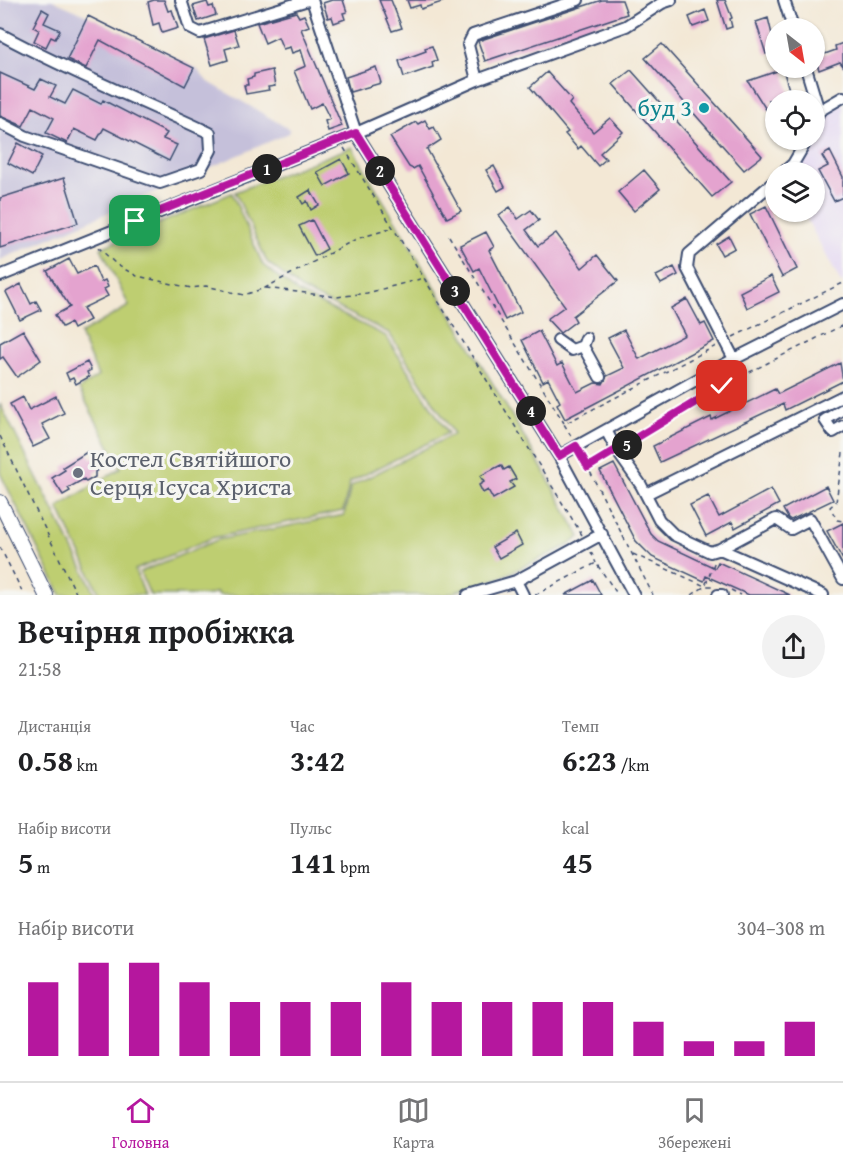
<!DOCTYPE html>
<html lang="uk">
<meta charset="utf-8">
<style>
:root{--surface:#fff;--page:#f2f2f2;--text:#202124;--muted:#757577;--line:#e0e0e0;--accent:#b5179e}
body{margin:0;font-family:"Gentium Book Plus",serif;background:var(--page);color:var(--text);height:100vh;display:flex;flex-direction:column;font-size:22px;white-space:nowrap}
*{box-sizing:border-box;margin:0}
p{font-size:20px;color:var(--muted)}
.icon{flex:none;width:33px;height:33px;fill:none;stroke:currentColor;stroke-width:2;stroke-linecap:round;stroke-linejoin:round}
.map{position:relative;height:595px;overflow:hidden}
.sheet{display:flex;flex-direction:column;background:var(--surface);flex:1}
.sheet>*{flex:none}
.needle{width:39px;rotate:149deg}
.buttons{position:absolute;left:765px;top:18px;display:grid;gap:12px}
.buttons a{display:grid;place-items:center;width:60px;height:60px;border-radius:50%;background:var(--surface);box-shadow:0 2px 4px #0004;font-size:30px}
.pin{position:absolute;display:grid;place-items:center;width:51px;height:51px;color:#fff;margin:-26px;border-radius:12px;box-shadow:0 3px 9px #0006}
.km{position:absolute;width:30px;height:30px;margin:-15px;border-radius:50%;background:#222;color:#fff;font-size:16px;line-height:30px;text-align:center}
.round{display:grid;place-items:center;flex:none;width:63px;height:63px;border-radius:32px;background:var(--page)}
.summary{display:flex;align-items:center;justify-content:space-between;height:102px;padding:0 18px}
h1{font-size:33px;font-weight:800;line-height:45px}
.figures{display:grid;grid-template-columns:repeat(3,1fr);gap:9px;height:102px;padding:6px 18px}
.figures div{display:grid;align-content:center}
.figures b{font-size:30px;font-weight:800}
.figures small{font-size:16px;font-weight:400}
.figures p{font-size:16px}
.chart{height:168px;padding:12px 18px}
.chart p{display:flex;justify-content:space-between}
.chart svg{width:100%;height:108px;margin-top:6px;stroke:var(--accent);stroke-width:6}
.dock{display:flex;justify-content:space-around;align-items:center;height:84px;border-top:2px solid var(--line);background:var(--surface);font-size:16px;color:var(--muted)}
.dock a{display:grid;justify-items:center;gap:3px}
.dock .selected{color:var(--accent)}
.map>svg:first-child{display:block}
.built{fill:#e2d4f3}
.industrial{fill:#c5c0da}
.green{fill:#bece71;stroke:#6c7e68;stroke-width:1.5}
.building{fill:#e4a3cf}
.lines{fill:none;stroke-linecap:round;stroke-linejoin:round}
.minor-casing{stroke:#3b4b70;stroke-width:14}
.major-casing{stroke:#3b4b70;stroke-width:16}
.path{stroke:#3b4b70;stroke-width:1.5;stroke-dasharray:4.5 4.5;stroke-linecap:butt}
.minor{stroke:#fff;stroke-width:10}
.major{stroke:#fff;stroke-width:14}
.route-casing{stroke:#fff;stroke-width:12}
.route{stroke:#b5179e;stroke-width:8}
.culture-dot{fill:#0f9aa8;stroke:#f6f6f2;stroke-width:2}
.worship-dot{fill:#6b7280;stroke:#f6f6f2;stroke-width:2}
.labels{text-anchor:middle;stroke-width:6;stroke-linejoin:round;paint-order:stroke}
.culture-label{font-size:24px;fill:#0d838f;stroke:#f6f6f2;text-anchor:end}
.worship-label{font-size:24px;fill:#5b616d;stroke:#f6f6f2;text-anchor:start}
</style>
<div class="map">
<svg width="843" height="595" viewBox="0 0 843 595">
<rect width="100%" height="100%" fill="#f6f6f2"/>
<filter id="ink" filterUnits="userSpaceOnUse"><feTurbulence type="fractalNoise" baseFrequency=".0167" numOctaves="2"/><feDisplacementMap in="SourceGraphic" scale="12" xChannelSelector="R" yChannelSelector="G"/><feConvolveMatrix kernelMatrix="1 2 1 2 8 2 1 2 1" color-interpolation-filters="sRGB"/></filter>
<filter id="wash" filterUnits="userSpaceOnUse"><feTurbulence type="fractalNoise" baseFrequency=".008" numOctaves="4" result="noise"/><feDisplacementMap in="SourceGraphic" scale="24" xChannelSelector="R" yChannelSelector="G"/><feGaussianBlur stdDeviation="1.35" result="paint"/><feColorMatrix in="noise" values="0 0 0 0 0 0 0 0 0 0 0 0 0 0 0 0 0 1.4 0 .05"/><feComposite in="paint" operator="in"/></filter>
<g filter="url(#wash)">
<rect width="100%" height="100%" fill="#f3e8d5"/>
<path class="built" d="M843,103V282L841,283L803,212H814V172H794L802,164L829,112Z"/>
<path class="industrial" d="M0,0H52L86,15L196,68L207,81L289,129V133L0,260Z"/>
<path class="green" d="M352,147C427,278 509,404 580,537L567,546L499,578L445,595H219L217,592L208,595H150L140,572L217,540L344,515L351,486L454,434L389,333L301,289L267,262L235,192Z
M232,193L263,265L299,293L386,336L448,433L350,482L343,511L212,538L135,570L145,595H100L58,507L121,468L79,389L98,376L80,334L129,306L101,248Z
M0,404L96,595H61L0,473Z"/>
<g id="blocks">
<path class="building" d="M154,0H164L168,11L172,10L178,28L162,33L159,23L153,25L148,2Z
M332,0H343L347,12L343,13L345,19L334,23L332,17L328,18L323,3Z
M379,0H391L402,28L392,31Z
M407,0H444L445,1L421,9L420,5L410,8Z
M602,0H622L627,14L485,61L478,41Z
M717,0H725L732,18L730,19L732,27L726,29Z
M207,2L209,7L213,6L216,15L198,21L193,6Z
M42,9L49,13L44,23L60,30L55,39L51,37L46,47L34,41L39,30L33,27Z
M705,10L709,21L693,27L689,17Z
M296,12L299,17L304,15L309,26L301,29L342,126L328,131L325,121L330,119L322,103L310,109L294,71L306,66L301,50L292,53L290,47L283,49L278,37L265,43L257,23Z
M88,16L194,68L185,86L100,40L86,68L67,59Z
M768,18L776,51L766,54L756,22Z
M234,30L239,45L225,49L228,60L212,65L204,39Z
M843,43V66L840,62L819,70L814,54L821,51L822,55L836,50L835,46Z
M662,44L762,156L744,170L645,58Z
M432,46L437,60L432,62L433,67L404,77L399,61L426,51L425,48Z
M376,67L381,83L350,92L346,77Z
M783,69L792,100H769L773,107L767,111L748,81Z
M272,70L275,86L268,87L269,90L246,94L244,85H248L247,79L254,77V74Z
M631,70L731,182L712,197L613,84Z
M547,72L572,100L569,104L593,132L610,118L623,132L600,153L606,159L598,166L581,146L578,149L565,134L568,132L530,87Z
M0,73L35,89L41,79L56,86L50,97L65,104L73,90L101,104L103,100L167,133L163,139L177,145L169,161L104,128L97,140L74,129L67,143L46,133L54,118L33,107L23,126L0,116Z
M425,120L430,129L434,127L441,140L427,149L461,211L447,218L418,166L413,169L409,167L390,137L416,122L418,124Z
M18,143L42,156L32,176L8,163Z
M830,151L843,177V197L834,201L818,171L828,166L822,156Z
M341,159L349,173L325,186L317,172Z
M494,166L505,187L498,191L486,170Z
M644,170L660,189L634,211L618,192Z
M64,178L78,223L0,248V198Z
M310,190L319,205L311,210L307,201L303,204L299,197Z
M766,206L797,269L782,277L750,214Z
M510,207L518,219L531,210L539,220L526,230L538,246L556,233L582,268L597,255L618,281L573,316L576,321L560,333L547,319L565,306L499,215Z
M312,220L327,249L315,256L299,226Z
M486,232L494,247L489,250L521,312L505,320L479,268L474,271L460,245Z
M729,236L735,248L722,255L716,244Z
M69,259L77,274L94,266L101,282L105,280L108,287L104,289L108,296L83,308L90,320L73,329L70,323L62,327L55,315L70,307L47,271Z
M674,267L678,275L661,284L656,276Z
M771,276L779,292L747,308L740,292Z
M21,284L31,304L36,301L41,310L20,320L6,292Z
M687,299L701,325L705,323L714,341L565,419L557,404L560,402L548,379L543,382L522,340L539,331L557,366L562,363L577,392L595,383L603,384L607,376L624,368L608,338L624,330L639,359L685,335L671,308Z
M23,330L41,360L17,377L3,357L0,359V343Z
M87,362L91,370L87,372L89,377L76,384L73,378L69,380L66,373Z
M840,363L843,381L785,410L783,404L660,462L653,446L711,417L712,420L775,389L778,394Z
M56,396L64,413L42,424L50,439L33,447L10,404L23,397L29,410Z
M87,452L92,459L95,456L102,467L95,472V477L86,482L84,479L68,488L70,491L63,495L52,478L65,470L63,467Z
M614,464L651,534L658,541L715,568L718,562L790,595H749L706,576L704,581L652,557L636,541L600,471Z
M501,465L504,470L509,467L516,479L510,482L514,487L493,499L488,490L483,493L479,485L484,482L480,476Z
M826,486L833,500L791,520L788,518L783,509Z
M771,489L779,504L735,528L732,522L706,536L690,505L708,496L719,517Z
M843,523V560L827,531Z
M516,533L522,545L499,558L492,547Z
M593,580L601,595H565Z"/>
</g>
</g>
<g filter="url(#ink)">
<use href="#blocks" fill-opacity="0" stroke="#3b4b70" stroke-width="1.5"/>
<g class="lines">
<g class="minor-casing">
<path id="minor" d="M181,0L190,28L200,33L308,0
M312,0L356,133L559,456L634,595
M784,0L793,28
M0,34C68,71 140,100 210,133L211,150L201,169L160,183L25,136L0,123
M806,68L819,111
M477,80L468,45L473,35L578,0
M814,125L819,111L843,97
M784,172L793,164L807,140
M0,276L356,133L477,80L626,26L662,3L671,0
M558,340L572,350L583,346L586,338
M583,346L600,377
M734,359L687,268L689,254L776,180
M843,409L825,420L833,432L843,426
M606,430L617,451L641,485L659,520L674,535L710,552L720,549L776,519L791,529L810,519L843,579
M559,456L734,359L843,304
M646,494L843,396
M720,549L823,595
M516,581L523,595
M468,595L516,581L602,534
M718,595H722"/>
</g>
<g class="major-casing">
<path id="major" d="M0,502L46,595"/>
</g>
<path class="path" d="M344,148L582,535
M449,236L564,423
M98,247L117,265L137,276L191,288L206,286L244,295L265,288L356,239L393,228
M266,288L337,297L367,293L420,279L426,280
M733,337L843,283
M0,436L77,595
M571,436L564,424L716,346
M626,446L722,386L843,325
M843,453L836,502L830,507L837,520L843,521
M582,456L653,595
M589,467L609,456
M0,547L24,595
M591,552L596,563
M633,554L705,586H712
M731,590L741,595
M535,595L596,563L618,595
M692,595L705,586L715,561"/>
<use href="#minor" class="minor"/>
<use href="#major" class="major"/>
</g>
</g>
<g class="lines" filter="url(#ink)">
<g class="route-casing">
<path id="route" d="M135,221L356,133L559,456L576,446L588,467L722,386"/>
</g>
<use href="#route" class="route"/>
</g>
<circle class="culture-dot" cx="704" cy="108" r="6"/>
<circle class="worship-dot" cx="78" cy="473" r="6"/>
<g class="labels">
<g class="culture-label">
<text x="692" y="116">буд 3</text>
</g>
<g class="worship-label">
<text x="90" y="467">Костел Святійшого<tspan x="90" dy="28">Серця Ісуса Христа</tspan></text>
</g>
</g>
</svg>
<div class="buttons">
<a><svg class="needle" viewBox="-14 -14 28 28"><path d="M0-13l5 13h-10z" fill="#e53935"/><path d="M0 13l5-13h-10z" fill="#757577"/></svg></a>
<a><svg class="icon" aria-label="locate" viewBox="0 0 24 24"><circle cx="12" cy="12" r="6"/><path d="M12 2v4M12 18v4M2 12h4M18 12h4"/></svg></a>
<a><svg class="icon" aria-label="layers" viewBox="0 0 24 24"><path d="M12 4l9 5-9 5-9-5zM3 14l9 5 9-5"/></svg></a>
</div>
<div class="pin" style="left:135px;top:221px;background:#1e9e55"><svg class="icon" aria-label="arrive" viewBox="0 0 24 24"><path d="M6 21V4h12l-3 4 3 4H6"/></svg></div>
<div class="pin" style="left:722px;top:386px;background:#d93025"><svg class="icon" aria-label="check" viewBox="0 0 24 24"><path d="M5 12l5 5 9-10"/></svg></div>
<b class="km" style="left:267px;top:169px">1</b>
<b class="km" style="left:380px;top:171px">2</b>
<b class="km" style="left:455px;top:291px">3</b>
<b class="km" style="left:531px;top:411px">4</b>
<b class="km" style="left:627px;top:445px">5</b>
</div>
<section class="sheet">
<div class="summary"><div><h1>Вечірня пробіжка</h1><p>21:58</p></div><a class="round"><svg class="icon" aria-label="share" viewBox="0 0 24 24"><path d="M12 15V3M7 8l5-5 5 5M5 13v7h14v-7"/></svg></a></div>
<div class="figures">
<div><p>Дистанція</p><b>0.58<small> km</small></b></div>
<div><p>Час</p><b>3:42</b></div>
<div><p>Темп</p><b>6:23<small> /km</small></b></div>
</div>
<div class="figures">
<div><p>Набір висоти</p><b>5<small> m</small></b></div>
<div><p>Пульс</p><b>141<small> bpm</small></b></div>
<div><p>kcal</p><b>45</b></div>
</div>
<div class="chart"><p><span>Набір висоти</span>304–308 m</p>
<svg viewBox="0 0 160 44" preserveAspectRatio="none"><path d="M5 44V14M15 44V6M25 44V6M35 44V14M45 44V22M55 44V22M65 44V22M75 44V14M85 44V22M95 44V22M105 44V22M115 44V22M125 44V30M135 44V38M145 44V38M155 44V30"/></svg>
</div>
</section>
<nav class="dock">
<a class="selected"><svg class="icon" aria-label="home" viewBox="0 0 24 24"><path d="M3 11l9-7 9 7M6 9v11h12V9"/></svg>Головна</a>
<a><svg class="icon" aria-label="map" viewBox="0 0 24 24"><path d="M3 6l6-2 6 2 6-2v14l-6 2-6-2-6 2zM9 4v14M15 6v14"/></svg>Карта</a>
<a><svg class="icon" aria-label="saved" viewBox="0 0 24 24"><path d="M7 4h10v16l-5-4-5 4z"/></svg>Збережені</a>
</nav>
